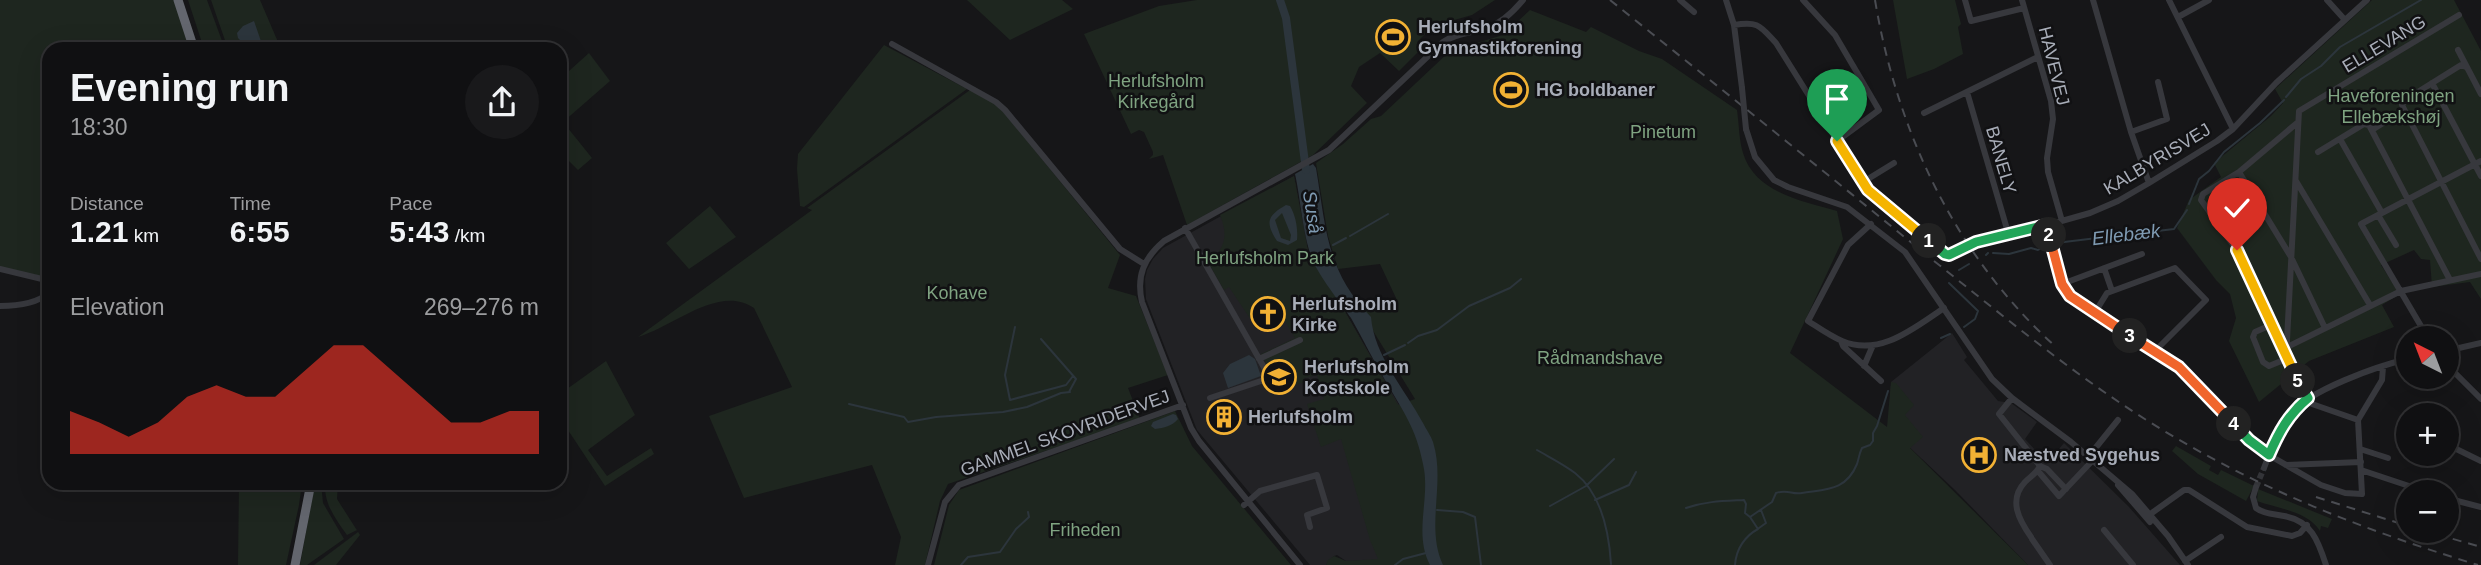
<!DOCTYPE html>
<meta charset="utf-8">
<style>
:root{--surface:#101012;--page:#19191b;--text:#f1f3f6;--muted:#9c9d9f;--line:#303032;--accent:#d93025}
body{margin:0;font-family:Arial,sans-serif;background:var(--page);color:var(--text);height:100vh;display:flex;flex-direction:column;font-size:26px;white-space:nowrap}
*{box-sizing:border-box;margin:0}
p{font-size:23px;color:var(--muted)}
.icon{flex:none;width:38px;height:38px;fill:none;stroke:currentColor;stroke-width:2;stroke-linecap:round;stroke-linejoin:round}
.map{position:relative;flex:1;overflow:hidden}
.details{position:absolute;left:42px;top:42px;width:525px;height:448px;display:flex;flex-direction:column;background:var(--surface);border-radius:21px;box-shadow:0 7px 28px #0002,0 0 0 2px var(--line)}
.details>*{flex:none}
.needle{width:46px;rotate:318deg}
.buttons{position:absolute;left:2396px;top:326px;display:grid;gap:14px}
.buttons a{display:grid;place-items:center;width:63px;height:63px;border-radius:50%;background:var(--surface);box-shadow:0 7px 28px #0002,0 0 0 2px var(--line);font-size:35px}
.pin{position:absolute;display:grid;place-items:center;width:60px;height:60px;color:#fff;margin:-72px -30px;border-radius:50% 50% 50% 0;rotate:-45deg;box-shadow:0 0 7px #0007}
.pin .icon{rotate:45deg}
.km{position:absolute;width:35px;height:35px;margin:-18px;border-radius:50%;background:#222;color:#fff;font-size:19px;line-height:35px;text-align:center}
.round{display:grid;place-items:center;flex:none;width:74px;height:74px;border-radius:37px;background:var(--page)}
.headline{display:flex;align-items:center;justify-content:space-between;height:119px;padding:0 28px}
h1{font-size:38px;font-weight:800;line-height:52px}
.metrics{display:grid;grid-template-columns:repeat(3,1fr);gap:10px;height:119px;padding:7px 28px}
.metrics div{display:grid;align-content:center}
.metrics b{font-size:30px;font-weight:800}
.metrics small{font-size:19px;font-weight:400}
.metrics p{font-size:19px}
.chart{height:196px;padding:14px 28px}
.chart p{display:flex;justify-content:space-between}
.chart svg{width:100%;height:126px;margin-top:7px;fill:var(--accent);opacity:.7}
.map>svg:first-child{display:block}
.built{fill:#222225}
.green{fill:#1e261f}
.water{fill:#2c353c;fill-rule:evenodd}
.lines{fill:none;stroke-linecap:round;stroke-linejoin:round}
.stream{stroke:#2c353c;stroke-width:2}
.river{stroke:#2c353c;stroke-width:8}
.minor-tunnel{stroke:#333438;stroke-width:6;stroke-dasharray:6 3;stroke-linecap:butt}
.minor{stroke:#37383d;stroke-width:6}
.highway{stroke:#63666e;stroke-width:9}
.rail{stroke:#4a4c52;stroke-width:2;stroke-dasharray:9 7;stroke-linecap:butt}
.minor-bridge{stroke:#37383d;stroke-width:6}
.split-1-casing{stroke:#fff;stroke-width:14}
.split-2-casing{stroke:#fff;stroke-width:14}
.split-3-casing{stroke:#fff;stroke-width:14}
.split-4-casing{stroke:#fff;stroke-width:14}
.split-5-casing{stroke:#fff;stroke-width:14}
.split-6-casing{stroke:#fff;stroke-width:14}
.split-1{stroke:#f5b400;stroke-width:9}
.split-2{stroke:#22a559;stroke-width:9}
.split-3{stroke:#f0652b;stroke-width:9}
.split-4{stroke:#f0652b;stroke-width:9}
.split-5{stroke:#22a559;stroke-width:9}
.split-6{stroke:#f5b400;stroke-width:9}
.labels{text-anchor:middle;stroke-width:5;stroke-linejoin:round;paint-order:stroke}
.poi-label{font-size:18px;font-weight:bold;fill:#a8adb8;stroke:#111113;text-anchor:start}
.street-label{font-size:18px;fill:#a8adb8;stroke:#111113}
.park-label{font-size:18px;fill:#7fa381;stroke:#111113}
.water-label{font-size:19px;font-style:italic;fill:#7f9bb3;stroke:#111113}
</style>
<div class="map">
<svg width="2481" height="565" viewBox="0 0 2481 565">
<rect width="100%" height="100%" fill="#161618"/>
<path class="built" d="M1294,176L1308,251L1312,260L1340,303L1399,405L1390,560L1346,561L1337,555L1334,556L1326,565H1310L1197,430L1146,299L1145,279L1147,270L1153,259L1163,248Z
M1952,333L1967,357L1964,360L1998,401L2011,403L2037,422L2025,439L2047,463L2064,443L2129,507L2180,565H2028L1955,490L1888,427L1891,382Z"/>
<path class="green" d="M0,0H176L191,49H49L48,279L0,267Z
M188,0H207L225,49H204Z
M211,0H260L281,49H228Z
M967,0H1062L1073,9L1010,40Z
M1197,0H1495L1472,15L1433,26L1417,42L1422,48L1399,71L1380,53L1359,67L1351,86L1367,103L1313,155L1187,225L1163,155L1149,159L1153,155V152L1144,132L1139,130L1131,134L1084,34L1159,6Z
M1893,0H1955L1961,24L1958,27L1963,54L1934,69L1907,79Z
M2372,0H2454L2481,51V299L2470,282L2432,287L2430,260L2421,259L2414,250L2381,265L2400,294L2382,305L2394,327L2309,361L2259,402L2229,341L2236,318L2230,294L2216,280L2177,228L2189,200L2221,177L2214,163L2271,116L2283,103L2275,89Z
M1530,10L1586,32L1591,27L1639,51L1662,59L1737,110C1739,124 1739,140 1743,153C1755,193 1803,201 1837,211L1843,239L1790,353L1887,427L1891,382L1896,383L1914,405L1905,415L1923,437L1910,448L2028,565H1326L1328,560L1334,556L1346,561L1378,559L1370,540L1341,439L1321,447L1307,404L1324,399L1317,375L1304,378L1305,382L1280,390L1261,354L1295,338L1283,318L1277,321L1273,316L1281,310L1276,303L1268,308L1264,302L1259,305L1263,311L1251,320L1229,287L1224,290L1208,262C1226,249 1228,234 1220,215L1294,176L1308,251L1312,260L1340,303L1398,405L1415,399L1359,308L1396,298L1380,264L1338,269L1328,236L1316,163L1343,144L1371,119L1381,116L1450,51L1503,35Z
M884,45L967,89L804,207L800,206L797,169L798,154Z
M589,53L610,81L563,122L592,158L578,170L560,152V79Z
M970,90L987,97L1002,110L1120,255L1108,288L1136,296L1168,375L1128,388L1140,419L948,484L940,501L925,565H895L901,537L872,465L744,498L709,416L792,387L754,308C719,284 673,327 638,337L812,210L807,208Z
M710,206L736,237L689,269L666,243Z
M606,361L635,415L588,450L607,476L651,448L654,454L605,486L560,418V394Z
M1175,411L1192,446L1291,565H934L949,505L959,490Z
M2176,446L2211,466L2209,470L2218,475L2221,470L2254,486L2246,501L2198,474L2172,451Z
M239,483H302L299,505L286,565H238Z
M315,483H321L323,503L344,539L307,565H300Z
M325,483H338L337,499L360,535L336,565H314L358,532L357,530L347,535C335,518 324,504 325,483Z
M2258,489L2332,519L2328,528L2321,526L2320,531C2307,511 2279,509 2257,501Z"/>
<path class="water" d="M254,21L263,47L249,49L238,38L237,33L243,26Z
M1313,164L1316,168C1326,228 1326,271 1371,317C1374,356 1405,389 1423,423C1426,429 1431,436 1433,442C1446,483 1425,527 1443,565H1430C1413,533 1431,498 1423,464C1416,428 1403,411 1385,380C1373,360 1363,339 1351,318C1342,305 1322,280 1315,265C1303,242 1301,200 1295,174Z
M1286,205L1290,206C1296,216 1298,229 1297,240L1288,245L1277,241C1265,222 1267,216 1286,205ZM1282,213L1291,235L1290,241L1281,238L1275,220Z
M1249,355L1255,359L1261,376L1228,388L1223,373L1230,364Z
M1173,414L1176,415L1178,419C1172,426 1164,428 1155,429L1151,426L1153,422Z"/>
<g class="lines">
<path class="stream" d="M2286,97L2301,79L2321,66L2340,47L2421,0
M2189,204L2199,179L2209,171L2224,152L2260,123L2284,100
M1350,236L1388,214
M2056,243L2138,233L2143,229L2149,232L2174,229L2187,210
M1333,245L1346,238
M1993,253L2009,254L2031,248L2038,250L2047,245
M1986,255L1988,253
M1959,270L1969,264
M1949,283L1978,311L1975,319L1964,327
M1015,327L1005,375L1010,400L1066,385L1073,376
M1941,338L1950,334
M1041,339L1076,379L1069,392
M1408,343L1418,336L1437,330L1469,306L1510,288L1521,279
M1384,355L1405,345
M849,404L904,417L908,422L936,417L1003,412L1027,407L1061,393L1070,392
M1537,450C1549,457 1563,464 1575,473C1602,494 1609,532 1611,564
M1595,500L1629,485L1636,472
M1550,506L1586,486L1614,459
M1686,508C1706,501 1724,501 1744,500L1746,504L1745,513L1750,517
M1437,510L1463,512L1475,517L1481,565
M1759,528L1766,523L1761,510
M961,565L968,557L1000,552L1016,529L1029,517L1028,512
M1395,565L1403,559L1426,553
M1735,565C1736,549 1745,536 1758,529L1750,517L1772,502L1776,493C1788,489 1792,495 1802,493C1826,489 1846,491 1857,464C1859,458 1859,454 1862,448L1870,445L1873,441V433L1877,426L1888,391"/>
<path class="river" d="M1280,0L1286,18L1306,170"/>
<path class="minor-tunnel" d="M2256,487L2264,468"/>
<path class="minor" d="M1680,0L1694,12
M1726,0L1734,25L1742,88
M1803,0L1835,35L1879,110L1837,141
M1965,0L1971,21L2024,8
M2022,0L2051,101L2053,119L2047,158L2048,172L2062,221
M2093,0L2131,132L2149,183
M2169,0L2233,129
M2327,0L2345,20
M2178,17L2209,0
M1734,25C1759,21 1760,26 1776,43L1868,190L1945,255H1949L1976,242L2009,236L2090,213L2118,201L2149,183L2217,141L2233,129L2276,83L2367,0
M892,44L996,102L1005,110L1120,249L1144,264
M2458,50L2481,94
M2466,67L2461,65L2405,100L2402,105L2481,259
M2432,83L2481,176
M1967,92L2009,236
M1924,113L2038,57
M2297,123L2239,172L2203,194L2201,200L2236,249L2286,359L2312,404L2358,420
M1746,129L1755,157L1774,180L1788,187L1847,207L1905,252L1992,379L2012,398L2071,442L2132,494L2168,536L2188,565
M2372,130L2404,110
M2131,132L2167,119L2158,82
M2340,139L2382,213
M2318,152L2364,124L2369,125L2450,280
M2239,172L2291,257L2325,328
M2296,181L2370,305
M1863,182L1894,163
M2378,215L2396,245
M1871,224L1848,245L1808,321C1819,328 1830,336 1842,341C1880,357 1914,328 1944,308
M2046,225L2062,284L2076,302L2179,367L2260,450L2321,485L2345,493L2362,494L2358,420L2382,380L2383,367
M1185,228L1270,378L1210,398
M2104,268L2112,291
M0,269L42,279L49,283
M2062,284L2142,254
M0,306C17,306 36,304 49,293
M2094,314L2107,293L2175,268L2206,300L2155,351
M2271,325L2255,332L2253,337L2263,362L2269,366L2286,359L2299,111L2459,15
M2428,338L2361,224L2481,161
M1841,341L1843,346L1881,381
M2287,347L2401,291L2481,274
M2446,351L2481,343
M1259,359L1300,340
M2446,364L2481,399
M1864,366L1873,345
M2012,398L1999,414L2040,466C2037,473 2031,476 2025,482C2008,500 2019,520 2031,537
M2421,415H2422
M2408,429V428
M2446,444L2481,461
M2360,449L2388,458
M2089,456L2118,420
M2286,465L2361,462
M2040,466L2047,469L2066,489
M2264,468C2271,450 2277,429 2290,414C2310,390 2377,366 2408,359
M2361,470L2427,492
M2038,471L2059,496L2093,460
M2118,485L2150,522
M2256,487L2253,497L2256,508C2264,514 2274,514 2284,516C2311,521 2318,540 2326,565
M2446,498L2481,507
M1244,505L1260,491L1317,475L1327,508L1307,515L1310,527
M2149,515L2184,490H2189L2247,527L2292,536L2300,533L2307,525
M2104,530L2133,565
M2032,539L2050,565
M2185,561L2221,537
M928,565L945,502L959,485L1183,405
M1300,565L1199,441L1191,428L1142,302C1136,276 1144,258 1164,241L1329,150L1443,42C1456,33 1472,33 1487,28C1502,23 1513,12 1523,0"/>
<path class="highway" d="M178,0L194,49
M295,565L311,483"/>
<path class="rail" d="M1610,0C1715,84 1820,168 1924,253C2006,318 2085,385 2176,438C2271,494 2373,533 2478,565
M1875,0C1897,132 1956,257 2056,347
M2316,497L2408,526
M2422,530L2481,547"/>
<path class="minor-bridge" d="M1742,88L1746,129"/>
</g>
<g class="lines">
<g class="split-1-casing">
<path id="split-1" d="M1837,141L1868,190L1929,241"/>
</g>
<g class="split-2-casing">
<path id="split-2" d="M1929,241L1945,254L1949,255L1976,242L2046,225L2049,235"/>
</g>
<g class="split-3-casing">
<path id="split-3" d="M2049,235L2062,284L2070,296L2130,336"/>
</g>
<g class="split-4-casing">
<path id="split-4" d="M2130,336L2179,367L2234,424"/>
</g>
<g class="split-5-casing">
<path id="split-5" d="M2234,424L2249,440L2269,455C2279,432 2288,415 2308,398L2298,381"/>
</g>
<g class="split-6-casing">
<path id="split-6" d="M2237,250L2298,381"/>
</g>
<use href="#split-1" class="split-1"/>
<use href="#split-2" class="split-2"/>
<use href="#split-3" class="split-3"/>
<use href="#split-4" class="split-4"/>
<use href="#split-5" class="split-5"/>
<use href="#split-6" class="split-6"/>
</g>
<defs>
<g id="stadium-ring" transform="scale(1.75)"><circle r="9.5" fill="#111113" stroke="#f2b134" stroke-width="1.5"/><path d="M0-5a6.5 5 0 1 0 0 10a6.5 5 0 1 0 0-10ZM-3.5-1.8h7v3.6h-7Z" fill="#f2b134"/></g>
<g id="church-ring" transform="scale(1.75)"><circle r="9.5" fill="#111113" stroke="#f2b134" stroke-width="1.5"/><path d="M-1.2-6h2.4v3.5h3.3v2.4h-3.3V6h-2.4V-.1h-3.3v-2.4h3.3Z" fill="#f2b134"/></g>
<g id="school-ring" transform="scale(1.75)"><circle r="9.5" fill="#111113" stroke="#f2b134" stroke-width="1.5"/><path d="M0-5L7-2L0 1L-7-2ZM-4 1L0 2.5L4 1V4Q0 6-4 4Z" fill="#f2b134"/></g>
<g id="building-ring" transform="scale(1.75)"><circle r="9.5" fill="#111113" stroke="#f2b134" stroke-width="1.5"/><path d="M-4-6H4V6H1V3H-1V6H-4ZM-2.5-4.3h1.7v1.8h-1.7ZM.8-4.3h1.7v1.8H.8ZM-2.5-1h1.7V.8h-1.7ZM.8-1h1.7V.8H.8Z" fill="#f2b134"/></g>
<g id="hospital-ring" transform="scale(1.75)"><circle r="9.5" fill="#111113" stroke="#f2b134" stroke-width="1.5"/><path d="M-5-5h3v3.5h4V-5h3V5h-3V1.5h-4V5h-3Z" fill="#f2b134"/></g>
</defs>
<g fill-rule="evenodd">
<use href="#stadium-ring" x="1393" y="37"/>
<use href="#stadium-ring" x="1511" y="90"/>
<use href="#church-ring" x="1268" y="314"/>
<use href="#school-ring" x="1279" y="377"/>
<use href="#building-ring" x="1224" y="417"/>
<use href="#hospital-ring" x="1979" y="455"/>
</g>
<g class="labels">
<g class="poi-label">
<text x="1418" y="33">Herlufsholm<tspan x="1418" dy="21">Gymnastikforening</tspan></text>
<text x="1536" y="96">HG boldbaner</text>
<text x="1292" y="310">Herlufsholm<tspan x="1292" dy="21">Kirke</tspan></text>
<text x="1304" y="373">Herlufsholm<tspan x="1304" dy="21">Kostskole</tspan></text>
<text x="1248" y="423">Herlufsholm</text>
<text x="2004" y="461">Næstved Sygehus</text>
</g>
<g class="street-label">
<text transform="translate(2384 44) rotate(-31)" y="6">ELLEVANG</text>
<text transform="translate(2054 66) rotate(76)" y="6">HAVEVEJ</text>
<text transform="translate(2157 159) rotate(-31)" y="6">KALBYRISVEJ</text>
<text transform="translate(2001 160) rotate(74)" y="6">BANELY</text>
<text transform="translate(1065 433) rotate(-20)" y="6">GAMMEL SKOVRIDERVEJ</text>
</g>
<g class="park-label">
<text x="1156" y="87">Herlufsholm<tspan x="1156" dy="21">Kirkegård</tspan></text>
<text x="2391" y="102">Haveforeningen<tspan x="2391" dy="21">Ellebækshøj</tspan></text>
<text x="1663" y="138">Pinetum</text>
<text x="1265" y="264">Herlufsholm Park</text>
<text x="957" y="299">Kohave</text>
<text x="1600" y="364">Rådmandshave</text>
<text x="1085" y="536">Friheden</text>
</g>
<g class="water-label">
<text transform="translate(1313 212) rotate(81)" y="7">Suså</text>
<text transform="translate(2126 234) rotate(-7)" y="7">Ellebæk</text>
</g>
</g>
</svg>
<div class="buttons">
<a><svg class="needle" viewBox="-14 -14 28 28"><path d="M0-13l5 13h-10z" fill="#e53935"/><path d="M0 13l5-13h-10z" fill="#9c9d9f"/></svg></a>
<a>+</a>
<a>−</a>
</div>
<div class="pin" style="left:1837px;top:141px;background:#1e9e55"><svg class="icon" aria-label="arrive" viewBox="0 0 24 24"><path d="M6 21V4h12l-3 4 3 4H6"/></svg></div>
<div class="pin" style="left:2237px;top:250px;background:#d93025"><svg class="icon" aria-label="check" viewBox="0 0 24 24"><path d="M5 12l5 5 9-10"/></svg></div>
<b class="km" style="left:1929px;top:241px">1</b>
<b class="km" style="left:2049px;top:235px">2</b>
<b class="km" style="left:2130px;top:336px">3</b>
<b class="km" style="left:2234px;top:424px">4</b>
<b class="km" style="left:2298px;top:381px">5</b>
<section class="details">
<div class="headline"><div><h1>Evening run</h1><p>18:30</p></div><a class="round"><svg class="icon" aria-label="share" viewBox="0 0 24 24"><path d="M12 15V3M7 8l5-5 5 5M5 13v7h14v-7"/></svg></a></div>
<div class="metrics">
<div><p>Distance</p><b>1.21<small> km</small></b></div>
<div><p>Time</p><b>6:55</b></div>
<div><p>Pace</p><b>5:43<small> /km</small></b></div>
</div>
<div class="chart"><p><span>Elevation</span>269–276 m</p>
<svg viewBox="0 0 160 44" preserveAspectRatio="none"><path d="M0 44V29L10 33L20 38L30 33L40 24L50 20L60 24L70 24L80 15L90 6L100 6L110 15L120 24L130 33L140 33L150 29L160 29V44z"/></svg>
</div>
</section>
</div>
